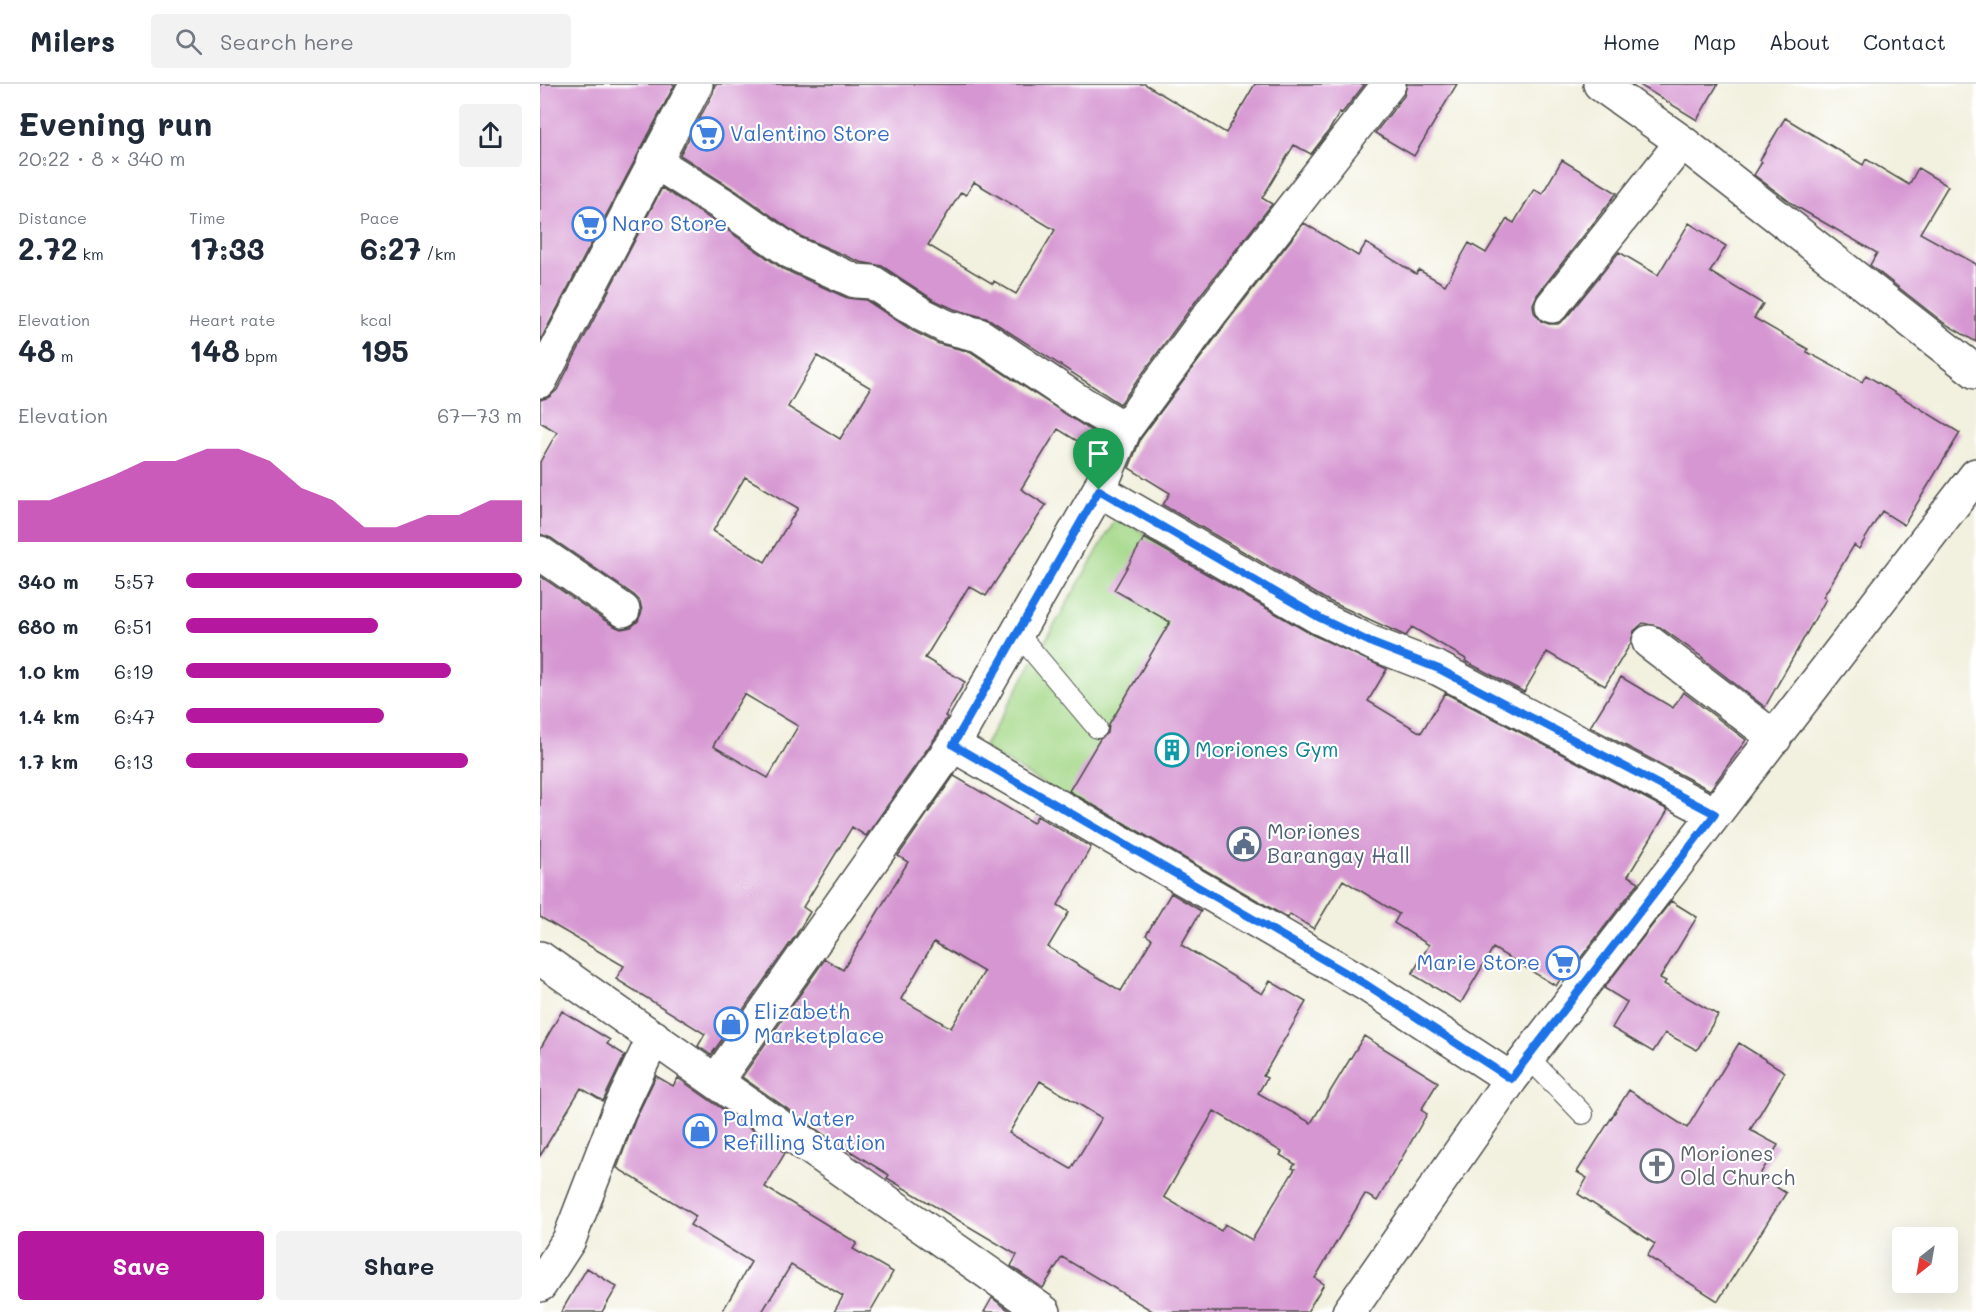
<!DOCTYPE html>
<meta charset="utf-8">
<style>
:root{--surface:#fff;--page:#f2f2f3;--text:#1f2937;--muted:#747a83;--line:#e0e1e3;--accent:#b5179e}
body{margin:0;font-family:Mali,sans-serif;background:var(--page);color:var(--text);height:100vh;display:flex;flex-direction:column;font-size:22px;white-space:nowrap}
*{box-sizing:border-box;margin:0}
p{font-size:20px;color:var(--muted)}
.icon{flex:none;width:33px;height:33px;fill:none;stroke:currentColor;stroke-width:2;stroke-linecap:round;stroke-linejoin:round}
.map{position:relative;flex:1;overflow:hidden}
.details{display:flex;flex-direction:column;background:var(--surface);width:540px}
.details>*{flex:none}
.needle{width:39px;rotate:211deg}
.tools{position:absolute;left:1352px;top:1143px;display:grid;gap:12px}
.tools a{display:grid;place-items:center;width:66px;height:66px;border-radius:6px;background:var(--surface);box-shadow:0 6px 24px #0002;font-size:30px}
.pin{position:absolute;display:grid;place-items:center;width:51px;height:51px;color:#fff;margin:-62px -26px;border-radius:50% 50% 50% 0;rotate:-45deg;box-shadow:0 0 6px #0007}
.pin .icon{rotate:45deg}
.round{display:grid;place-items:center;flex:none;width:63px;height:63px;border-radius:6px;background:var(--page)}
.headline{display:flex;align-items:center;justify-content:space-between;height:102px;padding:0 18px}
h1{font-size:33px;font-weight:700;line-height:45px}
.figures{display:grid;grid-template-columns:repeat(3,1fr);gap:9px;height:102px;padding:6px 18px}
.figures div{display:grid;align-content:center}
.figures b{font-size:30px;font-weight:700}
.figures small{font-size:16px;font-weight:400}
.figures p{font-size:16px}
.chart{height:168px;padding:12px 18px}
.chart p{display:flex;justify-content:space-between}
.chart svg{width:100%;height:108px;margin-top:6px;fill:var(--accent);opacity:.7}
.cta{display:flex;gap:12px;margin-top:auto;padding:12px 18px}
.cta a{flex:1;height:69px;border-radius:6px;background:var(--accent);color:#fff;font-size:24px;font-weight:700;line-height:69px;text-align:center}
.cta a+a{background:var(--page);color:var(--text)}
ul{padding:0 18px;list-style:none;font-size:20px}
li{display:grid;grid-template-columns:96px 72px 1fr;align-items:center;height:45px}
li i{height:15px;border-radius:8px;background:var(--accent)}
header{display:flex;align-items:center;gap:36px;box-sizing:border-box;height:84px;padding:0 30px;background:var(--surface);border-bottom:2px solid var(--line)}
header strong{font-size:28px}
nav{display:flex;gap:33px;margin-inline-start:auto;font-size:21px}
.search{width:420px;height:54px;background:var(--page);display:flex;align-items:center;gap:15px;box-sizing:border-box;padding:0 21px;border-radius:6px;color:var(--muted);font-size:22px}
main{display:flex;flex:1;min-height:0}
.map>svg:first-child{display:block}
.green{fill:#a4d888;stroke:#68825a;stroke-width:1.5}
.building{fill:#d696d1;fill-rule:evenodd}
.lines{fill:none;stroke-linecap:round;stroke-linejoin:round}
.service-casing{stroke:#494946;stroke-width:22}
.minor-casing{stroke:#494946;stroke-width:36}
.service{stroke:#fff;stroke-width:20}
.minor{stroke:#fff;stroke-width:33}
.route-casing{stroke:#fff;stroke-width:12}
.route{stroke:#1a73e8;stroke-width:8}
.labels{text-anchor:middle;stroke-width:4.5;stroke-linejoin:round;paint-order:stroke}
.shop-label{font-size:21px;fill:#366cbe;stroke:#fff;text-anchor:start}
.culture-label{font-size:21px;fill:#0d838f;stroke:#fff;text-anchor:start}
.service-label{font-size:21px;fill:#4e5e75;stroke:#fff;text-anchor:start}
.worship-label{font-size:21px;fill:#5b616d;stroke:#fff;text-anchor:start}
</style>
<header>
<strong>Milers</strong>
<div class="search"><svg class="icon" aria-label="search" viewBox="0 0 24 24"><circle cx="10" cy="10" r="6"/><path d="M15 15l6 6"/></svg>Search here</div>
<nav><a>Home</a><a>Map</a><a>About</a><a>Contact</a></nav>
</header>
<main>
<section class="details">
<div class="headline"><div><h1>Evening run</h1><p>20:22 · 8 × 340 m</p></div><a class="round"><svg class="icon" aria-label="share" viewBox="0 0 24 24"><path d="M12 15V3M7 8l5-5 5 5M5 13v7h14v-7"/></svg></a></div>
<div class="figures">
<div><p>Distance</p><b>2.72<small> km</small></b></div>
<div><p>Time</p><b>17:33</b></div>
<div><p>Pace</p><b>6:27<small> /km</small></b></div>
</div>
<div class="figures">
<div><p>Elevation</p><b>48<small> m</small></b></div>
<div><p>Heart rate</p><b>148<small> bpm</small></b></div>
<div><p>kcal</p><b>195</b></div>
</div>
<div class="chart"><p><span>Elevation</span>67–73 m</p>
<svg viewBox="0 0 160 44" preserveAspectRatio="none"><path d="M0 44V27L10 27L20 22L30 17L40 11L50 11L60 6L70 6L80 11L90 22L100 27L110 38L120 38L130 33L140 33L150 27L160 27V44z"/></svg>
</div>
<ul>
<li><b>340 m</b>5:57<i style="width:100%"></i></li>
<li><b>680 m</b>6:51<i style="width:57%"></i></li>
<li><b>1.0 km</b>6:19<i style="width:79%"></i></li>
<li><b>1.4 km</b>6:47<i style="width:59%"></i></li>
<li><b>1.7 km</b>6:13<i style="width:84%"></i></li>
</ul>
<div class="cta"><a>Save</a><a>Share</a></div>
</section>
<div class="map">
<svg width="1436" height="1228" viewBox="0 0 1436 1228">
<rect width="100%" height="100%" fill="#fff"/>
<filter id="ink" filterUnits="userSpaceOnUse"><feTurbulence type="fractalNoise" baseFrequency=".0167" numOctaves="2"/><feDisplacementMap in="SourceGraphic" scale="12" xChannelSelector="R" yChannelSelector="G"/><feConvolveMatrix kernelMatrix="1 2 1 2 8 2 1 2 1" color-interpolation-filters="sRGB"/></filter>
<filter id="wash" filterUnits="userSpaceOnUse"><feTurbulence type="fractalNoise" baseFrequency=".008" numOctaves="4" result="noise"/><feDisplacementMap in="SourceGraphic" scale="24" xChannelSelector="R" yChannelSelector="G"/><feGaussianBlur stdDeviation="1.35" result="paint"/><feColorMatrix in="noise" values="0 0 0 0 0 0 0 0 0 0 0 0 0 0 0 0 0 1.4 0 .05"/><feComposite in="paint" operator="in"/></filter>
<g filter="url(#wash)">
<rect width="100%" height="100%" fill="#f2f0de"/>
<path class="green" d="M577,433L780,552L647,785L443,664Z"/>
<g id="blocks">
<path class="building" d="M0,0H135L0,257Z
M175,0H605L686,49L715,0H825L802,29L800,28L790,45L771,70L754,61L722,114L732,120L658,214L580,320L449,235L414,225L392,215L342,182L320,178L260,152L198,108L140,71L173,9ZM434,98L515,146L476,210L454,197L453,200L388,161L421,108L426,111Z
M867,0H917L874,72L835,49L864,12Z
M1098,0H1178L1157,36Z
M1245,34L1323,81L1326,75L1369,101L1378,84L1408,102L1380,149L1436,180V258L1404,239L1330,181L1337,169L1257,123L1214,91L1222,78L1220,76Z
M1022,76L1077,109L997,211L993,220L994,228L1001,237L1009,240H1018L1026,234L1079,168L1118,191L1149,139L1186,162L1170,188L1223,220L1214,234L1268,265L1267,268L1322,298L1326,291L1420,349L1364,441L1342,427L1319,465L1314,461L1283,513L1286,515L1225,623L1163,575V574L1120,543L1103,539L1094,547L1091,559L1065,602L1007,568L984,608L925,577L926,575L872,543L866,552L789,517L623,421L630,409L589,384L601,354L688,237L764,139L818,172L826,159L876,190L879,186L905,201L929,159L946,169L967,135L974,139L994,105L1002,110Z
M122,104L177,139L243,185L307,214L326,216L373,247L399,260L431,268L561,353L555,368L518,345L481,405L506,421L446,512L429,502L385,574L425,598L405,632L407,633L397,651L326,752L312,743L263,823L270,828L256,851L171,971L158,962L165,950L76,895L84,882L0,833V492L72,541L81,545L91,543L98,537L102,527L100,517L94,511L11,454L0,450V378L17,348L0,338V316L9,313L17,306ZM277,272L331,304L300,355L248,323ZM205,393L258,424L225,478L173,447ZM204,610L258,642L228,694L173,662Z
M604,454L771,550L847,585L828,617L881,649L905,609L1128,726L1088,792L1099,798L1032,885L1028,883L1016,902L953,864L921,919L872,890L889,861L854,839L859,830L803,796L774,845L750,830L748,834L529,707L560,655L568,649L569,641L630,538L574,506Z
M1081,593L1133,624L1143,608L1206,656L1170,706L1050,643Z
M415,690L414,692L493,739L497,732L551,763L518,821L529,828L508,863L581,907L612,855L606,851L631,809L661,827L641,861L722,910L730,897L766,918L723,992L727,994L718,1009L771,1039L824,952L898,998L881,1026L887,1030L837,1117L825,1110L775,1194L784,1200L767,1228H614L522,1173L503,1204L471,1182L477,1171L347,1094L349,1091L289,1054L202,993L285,875L303,886L368,778L358,772ZM394,858L444,888L411,944L361,915ZM500,997L562,1034L531,1085L469,1049ZM674,1027L742,1068L740,1071L755,1080L752,1084L755,1085L712,1156L685,1140L681,1147L624,1113Z
M1131,817L1157,833L1120,894L1126,897L1124,900L1178,931L1157,966L1125,949L1113,968L1072,944L1087,918L1064,904Z
M22,927L70,956L67,960L85,971L63,1017L41,1004L0,1072V965Z
M1199,959L1245,988L1210,1046L1238,1061L1219,1092L1246,1109L1178,1217L1107,1172L1115,1160L1038,1110L1047,1094L1037,1088L1089,1006L1147,1044Z
M116,992L133,1002L138,994L245,1069L225,1103L317,1159L313,1165L353,1188L330,1228H294L303,1212L251,1181L222,1228H182L211,1178L150,1141L156,1132L77,1084L95,1036Z
M47,1184L77,1203L62,1228H21Z
M452,1214L471,1228H444Z"/>
</g>
</g>
<g filter="url(#ink)">
<use href="#blocks" fill-opacity="0" stroke="#494946" stroke-width="1.5"/>
<g class="lines">
<g class="service-casing">
<path id="service" d="M478,550L557,644
M988,973L1043,1030"/>
</g>
<g class="minor-casing">
<path id="minor" d="M849,0L673,226L585,345L559,406L413,661L827,901L971,995
M1060,0L1142,58L1436,288
M114,77L187,123L251,168L315,197L332,198L383,231L407,243L439,251L535,315L585,345
M1012,222L1142,58
M0,297L156,0
M559,406L780,534L832,559L899,585L1175,730
M0,469L83,526
M1109,558L1235,654
M0,874L504,1228
M176,997L413,661
M0,1201L29,1156L78,1029L114,953
M809,1228L971,995L1436,391"/>
</g>
<use href="#service" class="service"/>
<use href="#minor" class="minor"/>
</g>
</g>
<g class="lines" filter="url(#ink)">
<g class="route-casing">
<path id="route" d="M559,406L780,534L832,559L899,585L1175,730L971,995L827,901L413,661Z"/>
</g>
<use href="#route" class="route"/>
</g>
<defs>
<g id="supermarket-ring" transform="scale(1.725)"><circle r="9.5" fill="#fff" stroke="#3f7fe0" stroke-width="1.5"/><path d="M-6-5.5h2.5l.6 2H6L4.5 2H-2.5L-4.4-4H-6ZM-1.5 3.2a1.3 1.3 0 1 0 .1 0ZM3 3.2a1.3 1.3 0 1 0 .1 0Z" fill="#3f7fe0"/></g>
<g id="building-ring" transform="scale(1.725)"><circle r="9.5" fill="#fff" stroke="#0f9aa8" stroke-width="1.5"/><path d="M-4-6H4V6H1V3H-1V6H-4ZM-2.5-4.3h1.7v1.8h-1.7ZM.8-4.3h1.7v1.8H.8ZM-2.5-1h1.7V.8h-1.7ZM.8-1h1.7V.8H.8Z" fill="#0f9aa8"/></g>
<g id="civic-ring" transform="scale(1.725)"><circle r="9.5" fill="#fff" stroke="#5c6f8a" stroke-width="1.5"/><path d="M-.6-6.5H3V-4.5H.6V-3L4-1V1h2V6H-6V1h2V-1L-.6-3ZM-1.2 2.5V6h2.4V2.5Z" fill="#5c6f8a"/></g>
<g id="shop-ring" transform="scale(1.725)"><circle r="9.5" fill="#fff" stroke="#3f7fe0" stroke-width="1.5"/><path d="M-5-2.5h2.3a2.7 3.5 0 0 1 5.4 0H5L5.5 6h-11ZM-1.5-2.5h3a1.5 2.3 0 0 0-3 0Z" fill="#3f7fe0"/></g>
<g id="church-ring" transform="scale(1.725)"><circle r="9.5" fill="#fff" stroke="#6b7280" stroke-width="1.5"/><path d="M-1.2-6h2.4v3.5h3.3v2.4h-3.3V6h-2.4V-.1h-3.3v-2.4h3.3Z" fill="#6b7280"/></g>
</defs>
<g fill-rule="evenodd">
<use href="#supermarket-ring" x="167" y="50"/>
<use href="#supermarket-ring" x="49" y="140"/>
<use href="#building-ring" x="632" y="666"/>
<use href="#civic-ring" x="704" y="760"/>
<use href="#supermarket-ring" x="1023" y="879"/>
<use href="#shop-ring" x="191" y="940"/>
<use href="#shop-ring" x="160" y="1047"/>
<use href="#church-ring" x="1117" y="1082"/>
</g>
<g class="labels">
<g class="shop-label">
<text x="190" y="57">Valentino Store</text>
<text x="72" y="147">Naro Store</text>
<text x="1000" y="886" text-anchor="end">Marie Store</text>
<text x="214" y="935">Elizabeth<tspan x="214" dy="24">Marketplace</tspan></text>
<text x="183" y="1042">Palma Water<tspan x="183" dy="24">Refilling Station</tspan></text>
</g>
<g class="culture-label">
<text x="655" y="673">Moriones Gym</text>
</g>
<g class="service-label">
<text x="727" y="755">Moriones<tspan x="727" dy="24">Barangay Hall</tspan></text>
</g>
<g class="worship-label">
<text x="1140" y="1077">Moriones<tspan x="1140" dy="24">Old Church</tspan></text>
</g>
</g>
</svg>
<div class="tools">
<a><svg class="needle" viewBox="-14 -14 28 28"><path d="M0-13l5 13h-10z" fill="#e53935"/><path d="M0 13l5-13h-10z" fill="#747a83"/></svg></a>
</div>
<div class="pin" style="left:559px;top:406px;background:#1e9e55"><svg class="icon" aria-label="arrive" viewBox="0 0 24 24"><path d="M6 21V4h12l-3 4 3 4H6"/></svg></div>
</div>
</main>
